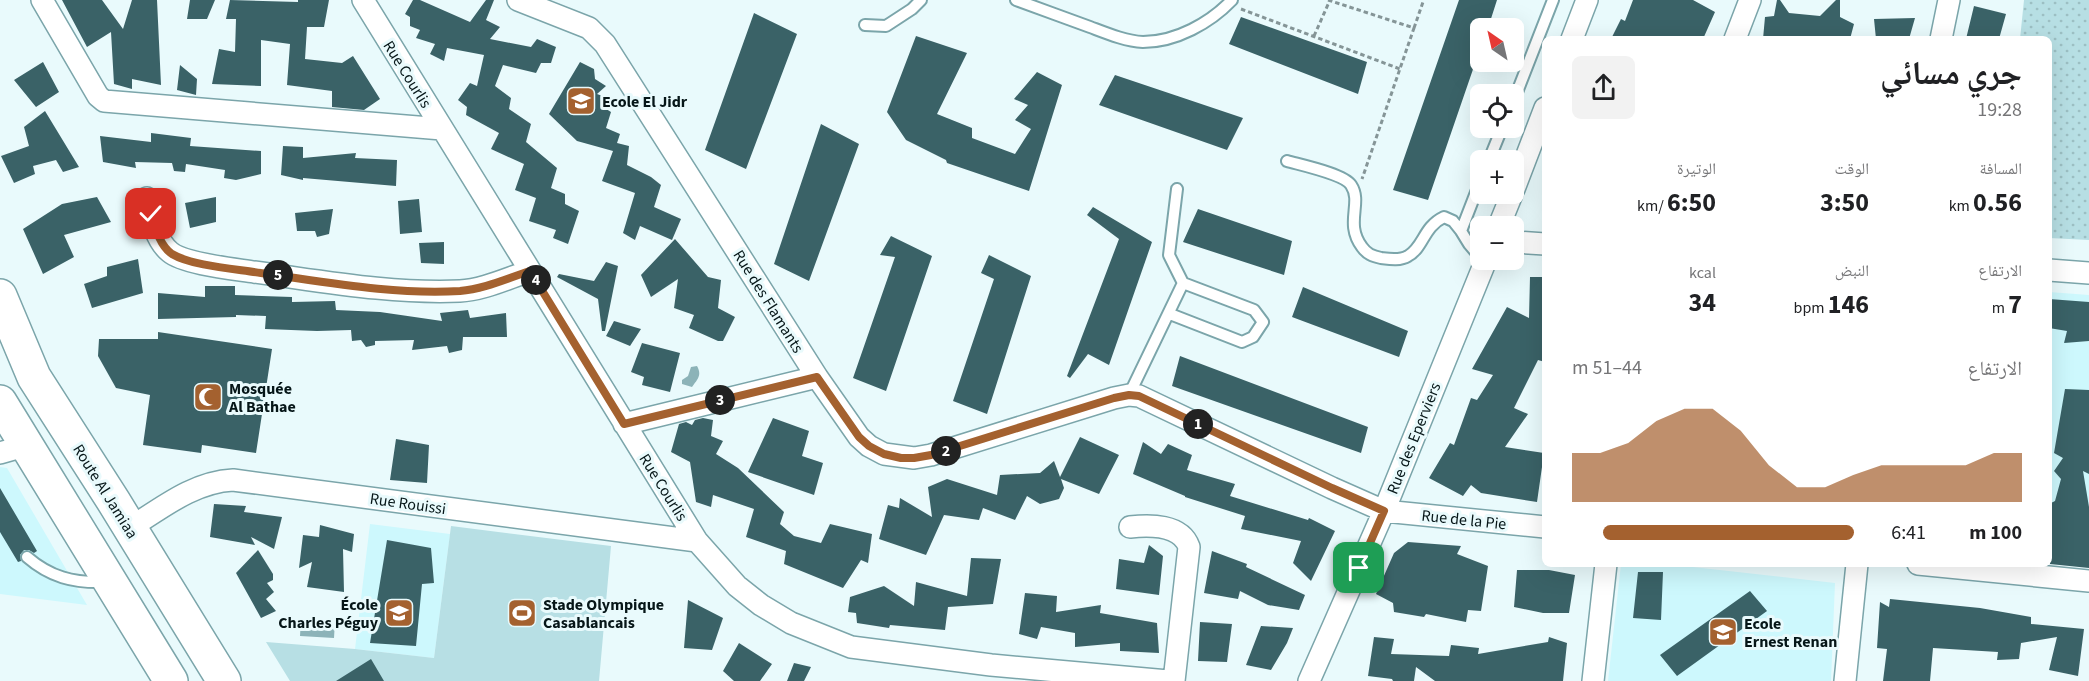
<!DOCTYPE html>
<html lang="ar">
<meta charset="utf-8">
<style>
:root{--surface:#fff;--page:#f2f2f2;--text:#202124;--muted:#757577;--accent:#a4612f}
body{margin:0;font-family:"Source Sans 3","Noto Naskh Arabic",sans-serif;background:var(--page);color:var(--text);direction:rtl;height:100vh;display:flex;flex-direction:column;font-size:22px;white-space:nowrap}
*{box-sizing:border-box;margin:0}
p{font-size:20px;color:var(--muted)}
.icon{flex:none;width:33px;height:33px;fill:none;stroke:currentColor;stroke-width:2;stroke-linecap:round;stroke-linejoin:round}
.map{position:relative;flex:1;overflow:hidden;direction:ltr}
.side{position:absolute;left:1542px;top:36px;width:510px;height:531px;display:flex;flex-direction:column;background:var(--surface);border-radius:9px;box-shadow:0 6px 24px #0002;direction:rtl}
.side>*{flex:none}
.needle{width:39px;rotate:326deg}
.controls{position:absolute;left:1470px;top:18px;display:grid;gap:12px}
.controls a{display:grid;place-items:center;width:54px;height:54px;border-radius:9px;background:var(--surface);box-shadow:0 6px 24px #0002;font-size:30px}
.pin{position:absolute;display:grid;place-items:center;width:51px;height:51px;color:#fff;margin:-26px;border-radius:12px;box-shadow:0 3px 9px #0006}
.km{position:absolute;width:30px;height:30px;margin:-15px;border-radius:50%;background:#222;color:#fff;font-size:16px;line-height:30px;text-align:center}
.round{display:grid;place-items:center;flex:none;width:63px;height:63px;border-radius:9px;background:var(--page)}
.summary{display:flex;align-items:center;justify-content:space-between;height:102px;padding:0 30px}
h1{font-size:33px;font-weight:700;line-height:45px}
.metrics{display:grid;grid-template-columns:repeat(3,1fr);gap:9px;height:102px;padding:6px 30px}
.metrics div{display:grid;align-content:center}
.metrics b{font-size:26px;font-weight:700}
.metrics small{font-size:16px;font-weight:400}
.metrics p{font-size:16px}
.chart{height:168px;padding:12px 30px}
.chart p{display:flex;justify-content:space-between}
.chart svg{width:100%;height:108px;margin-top:6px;fill:var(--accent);opacity:.7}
ul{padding:0 30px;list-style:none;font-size:20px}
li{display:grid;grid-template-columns:96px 72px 1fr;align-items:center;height:45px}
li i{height:15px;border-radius:8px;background:var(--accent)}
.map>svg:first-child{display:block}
.built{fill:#cdf8fd}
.grass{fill:url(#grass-dots)}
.park{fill:#b7dfe4}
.water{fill:#8cb3b8}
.building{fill:#3a6267}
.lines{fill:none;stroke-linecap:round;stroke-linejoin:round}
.service-casing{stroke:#7ba5aa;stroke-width:14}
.minor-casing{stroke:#7ba5aa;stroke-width:24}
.primary-casing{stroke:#7ba5aa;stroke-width:36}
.path{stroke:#859597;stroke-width:3;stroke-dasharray:4.5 3;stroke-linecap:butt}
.service{stroke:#fff;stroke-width:10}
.minor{stroke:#fff;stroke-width:21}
.primary{stroke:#fff;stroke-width:33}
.route-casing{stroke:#fff;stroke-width:12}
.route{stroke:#a4612f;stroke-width:8}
.labels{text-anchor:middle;stroke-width:6;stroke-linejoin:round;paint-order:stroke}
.street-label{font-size:16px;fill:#061618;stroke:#e9fafc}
.poi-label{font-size:16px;font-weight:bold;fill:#061618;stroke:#e9fafc;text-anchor:start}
</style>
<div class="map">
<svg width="2089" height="681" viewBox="0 0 2089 681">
<defs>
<pattern id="grass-dots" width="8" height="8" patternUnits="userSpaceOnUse" patternTransform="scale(1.5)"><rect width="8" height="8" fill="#b7dfe4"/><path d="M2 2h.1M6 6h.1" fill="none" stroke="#9cbfc3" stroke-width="1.8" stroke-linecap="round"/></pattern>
</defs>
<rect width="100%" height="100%" fill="#e9fafc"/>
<path class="built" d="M2049,292L2089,295V562L2049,558Z
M0,467L7,468L87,605L0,594Z
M370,524L450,534L434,658L355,649Z
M1621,564H1666L1835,583L1831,681H1608Z"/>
<path class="grass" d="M2024,0H2089V240L2049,238V39H2020Z"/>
<path class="park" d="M451,526L611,546L599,681H290L266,642L355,649L434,658Z"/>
<path class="water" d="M697,366C702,375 698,379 692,387L682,384V380L688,376L691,367Z
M301,619L335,621L334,638L300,636Z"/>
<path class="building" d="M62,0H102L123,29L132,0H157L161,85L132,79V89L114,84L111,32L87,47Z
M190,0H215L207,19H187Z
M230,0L298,2V0H329L324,27H307L305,59L342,63L353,56L380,99L364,110L332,107V91L287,85L290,44L261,40V86L212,84L219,49L235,52L236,19H226Z
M413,0H420L470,22L486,0H494L486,20L500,27L490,39L531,47L537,39L556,47L551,63H541L536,73L503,65L495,86L511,98L509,109L531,124L526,142L557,168L551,188L565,194V204L579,211L568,244L553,238L556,230L529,221L536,198L515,190L524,164L491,149L499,133L466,115L467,107L458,100L470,83L477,86L484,55L447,48L444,61L430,54L435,44L416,38L420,30L410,26V17L405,14Z
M1459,0H1497L1488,28H1480V49L1428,200L1393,190Z
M1633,0H1693L1715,12L1703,39H1611L1621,19L1625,21Z
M1777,0H1780L1789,13L1820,16L1836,0H1840V17L1854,24L1850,39H1763L1765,17L1774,16Z
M1974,6L2006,14L1999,39H1966Z
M754,13L797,34L746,169L705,150Z
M1241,17L1367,62L1358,94L1229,44Z
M1915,18L1909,39H1876L1874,19Z
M916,36L967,53L937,114L972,128V138L1015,154L1031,129L1015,120L1028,105L1014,99L1037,72L1062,85L1029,191L947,163L946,160L906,140L887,112Z
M43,62L59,92L36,107L14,80Z
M580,62L594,69L595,79L606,86L597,94L608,98L603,107L611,112L606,128L620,134L617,143L629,146L627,165L651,177L661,185L654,207L681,219L672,240L640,226L635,240L623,233L635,193L602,181L613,151L577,141L549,114Z
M180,65L197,79L196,95L177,90Z
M1115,75L1243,118L1227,150L1099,105Z
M45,111L79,167L63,172L56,160L33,166L35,174L14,183L1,156L29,146L24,127Z
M821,124L859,144L809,281L774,264Z
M151,133L191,138L190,146L261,151V174L236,180L224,178L225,170L186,164L185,172L174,171L172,163L135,162L136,168L103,162L100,136L151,142Z
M283,146L303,147V158L356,153L355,158L397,160L396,186L303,178V180L281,175Z
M97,197L111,222L64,235L74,257L43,274L23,229L62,204Z
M216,197V222L190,228L185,203Z
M419,199L422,232L400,234L398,201Z
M1093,207L1152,242L1109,365L1088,354L1070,378L1067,376L1119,239L1087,215Z
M333,209L329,234L317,237L315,231H297L295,213Z
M1198,209L1292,241L1284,275L1183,242Z
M891,236L932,256L886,391L853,378L895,257L880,255Z
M675,239L708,277L721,280L718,308L735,317L723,341H718L689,328L694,315L674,308L678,279L651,297L641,275Z
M444,242V264L421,263L419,243Z
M989,255L1031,276L987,414L953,401L994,279L981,273Z
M138,259L143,293L92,308L84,284L107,276V267Z
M606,262L618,266L605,331H602L598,299L557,277L559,274L594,281Z
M1530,277H1545V362L1538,360L1514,408L1528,414L1505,447L1544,453L1537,502L1481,493L1471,485L1463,496L1429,478L1450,443L1454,445L1471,398L1477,400L1493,375L1472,369L1507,307L1529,318Z
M205,286H235V295L292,297V302L335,301L336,310L380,312L442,321L440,313L468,310L470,318L506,313L507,337H463L462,350L449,353L447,346L412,350L414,340L375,341V345L366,347L361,340L352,341L351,330L317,331L265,329L266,316L236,315V317L158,319V293L205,297Z
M1303,287L1408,331L1399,357L1292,317Z
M2049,299L2089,302V341L2064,343L2067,331L2049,328Z
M614,321L641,329L630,346L606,336Z
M158,332L272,349L256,453L202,445L201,453L143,445L150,395L116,388L98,356L99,339H158Z
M642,343L680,353L670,392L642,385L644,377L631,372Z
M1180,356L1368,427L1361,453L1172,386Z
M2065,389L2089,390V474L2083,471L2089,507V568L2050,564L2049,504L2055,501L2061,479L2054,471L2063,458L2054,453Z
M703,418L713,420L711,436L723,441L716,454L738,468L784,512L780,524L794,536L821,543L830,524L872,534L868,563L861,560L843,588L784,564L786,551L746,537L754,509L713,495L711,507L696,502L690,462L671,452L679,424L686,422L692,425L695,420Z
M773,418L809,431L802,456L823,463L814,495L748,472Z
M1080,437L1119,455L1099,494L1061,479L1064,488L1059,499L1040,504L1027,496L1015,520L983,508L979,520L944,515L926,555L879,539L888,505L899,508L900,498L932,517L928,487L947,479L997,495L1000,475L1040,473L1054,461L1060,477Z
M396,439L429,445L427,483L390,480Z
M1143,442L1161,454L1168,444L1192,455L1187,470L1235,484L1230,496L1308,520L1309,518L1335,531L1311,581L1293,563L1301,541L1241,529L1245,516L1185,497V496L1133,474Z
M0,488L37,551L34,553L29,550H24L20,555L21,561L18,562L0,532Z
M214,504L246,506L244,512L282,517L274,549L251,537L255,545L210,537Z
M320,525L354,534L352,552L343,549L344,592L307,587L312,562L299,568L303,535L319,537Z
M387,540L431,548L434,583L422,584L416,646L370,643Z
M1408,542L1461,546L1457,554L1488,566L1481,611L1468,610L1466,622L1426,614L1424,617L1394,612L1393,603L1376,594L1394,553Z
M1149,545L1163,556L1159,595L1116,589L1119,559L1144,563Z
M258,550L273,574V580L267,583L274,592L266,599L276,611L261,618L236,573Z
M1212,551L1247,564L1246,567L1305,595L1299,610L1268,605L1240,591L1238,599L1204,593Z
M971,558L1001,559L993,604L948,607L945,630L890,625L889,628L857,623L856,613L848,612L850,597L884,586L914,606L916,582L967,596Z
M1517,570H1549L1575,575L1569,613H1543L1514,607Z
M1638,572H1663L1661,620L1633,618Z
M1750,591L1767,611L1677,676L1660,655Z
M1025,593L1057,596L1056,612L1101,605L1100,613L1157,623L1159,653L1120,651V643L1075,647V633L1041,627L1037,639L1019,634Z
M1890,599L1980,608L2031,617V624L2084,629L2078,676L2049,670L2057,637L2021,643L2019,659L1997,660L1998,652L1933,648L1930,681H1883L1887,649L1877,648L1880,602L1889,607Z
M688,600L723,618L712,650L684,648Z
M1200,622L1232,624L1227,662L1198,661Z
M1261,626L1293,628L1287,643L1271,670L1246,665Z
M1374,637L1394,639L1391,654L1449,656L1451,645L1479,648L1478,654L1548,642L1549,637L1567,643L1563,681H1435L1416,667L1414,681H1393L1392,679L1368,676Z
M739,643L772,664L760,681H734L723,671Z
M371,659L384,681H336Z
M794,663L811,667L804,681H787Z"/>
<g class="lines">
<g class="service-casing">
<path id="service" d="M1016,0C1041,9 1065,18 1090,27C1106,33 1125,41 1143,42C1176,42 1210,23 1232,0
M865,25L886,26L912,9L921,0
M1514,100L1553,0
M1489,160L1502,128
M1287,161C1301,165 1344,174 1351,185C1363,203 1344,223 1362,247C1367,254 1372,256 1381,258C1389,259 1400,261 1408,256C1424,247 1423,227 1444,217L1453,221L1461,231
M1480,182L1461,231L1469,244L1480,257
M1177,189L1169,255L1183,283
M1129,395L1183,283L1254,310L1263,322L1253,337L1242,342L1170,314
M27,557C50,577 73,583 104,582"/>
</g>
<g class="minor-casing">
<path id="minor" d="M42,0L98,96L104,101L442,129
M363,0L697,541L737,586L761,605L791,623L851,647L991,665L1168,681
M518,0L589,28L605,44L817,377L859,437L869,446L884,454L914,458L931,455L1114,398L1129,395L1139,396L1332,488L1384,511L1545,527
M1572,39L1587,0
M1735,39L1750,0
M1941,39L1949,0
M1514,189L1545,108
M147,198C151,216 155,240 170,252C184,264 235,269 254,272C322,281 391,294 460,291C483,290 508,278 530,271
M1499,226L1512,194
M1514,242L1545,244
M2049,270L2089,273
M624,424L817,377
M0,453L14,449L24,441
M1130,527C1150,525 1181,524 1189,547L1174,681
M130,528C163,507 194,482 233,480L697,541
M1918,564L2089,581
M1309,681L1384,511L1486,260
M1593,681L1606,564
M1845,681L1857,564"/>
</g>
<g class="primary-casing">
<path id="primary" d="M0,296L34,377L114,502L224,681
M0,402L171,681"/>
</g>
<path class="path" d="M1328,0L1414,28L1362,179
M1241,9L1400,69
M1414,28L1423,2
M1314,36L1330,0"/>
<use href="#service" class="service"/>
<use href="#minor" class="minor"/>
<use href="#primary" class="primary"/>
</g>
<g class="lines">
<g class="route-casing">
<path id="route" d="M151,214C155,227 160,246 172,254C192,266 237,269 261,273C326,282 394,295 460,291C484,289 508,278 530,271L624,424L817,377L859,437L869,446L884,454L901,458H914L931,455L1114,398L1129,395L1139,396L1332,488L1384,511L1359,568"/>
</g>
<use href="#route" class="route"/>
</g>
<defs>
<g id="school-square" transform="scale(1.5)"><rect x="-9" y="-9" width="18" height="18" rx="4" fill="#a4612f" stroke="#e9fafc"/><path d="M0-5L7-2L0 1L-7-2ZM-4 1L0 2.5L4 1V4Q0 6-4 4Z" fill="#fff"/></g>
<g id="mosque-square" transform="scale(1.5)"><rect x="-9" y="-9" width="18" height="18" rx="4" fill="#a4612f" stroke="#e9fafc"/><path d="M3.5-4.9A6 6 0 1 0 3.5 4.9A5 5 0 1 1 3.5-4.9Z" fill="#fff"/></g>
<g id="stadium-square" transform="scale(1.5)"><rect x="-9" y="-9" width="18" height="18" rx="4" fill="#a4612f" stroke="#e9fafc"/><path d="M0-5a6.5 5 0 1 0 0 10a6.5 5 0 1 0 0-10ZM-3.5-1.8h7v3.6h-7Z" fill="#fff"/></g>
</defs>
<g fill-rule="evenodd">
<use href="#school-square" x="581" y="101"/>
<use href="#mosque-square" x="208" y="397"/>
<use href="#school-square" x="399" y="613"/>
<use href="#stadium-square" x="522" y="613"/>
<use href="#school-square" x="1723" y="632"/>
</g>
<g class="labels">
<g class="street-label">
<text transform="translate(408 74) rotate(58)" y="6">Rue Courlis</text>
<text transform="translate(769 301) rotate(58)" y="6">Rue des Flamants</text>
<text transform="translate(1413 438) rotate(-68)" y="6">Rue des Eperviers</text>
<text transform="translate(664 487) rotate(58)" y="6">Rue Courlis</text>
<text transform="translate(106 491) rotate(58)" y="6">Route Al Jamiaa</text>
<text transform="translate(408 503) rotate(8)" y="6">Rue Rouissi</text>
<text transform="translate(1464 519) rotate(6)" y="6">Rue de la Pie</text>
</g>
<g class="poi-label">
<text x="602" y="107">Ecole El Jidr</text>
<text x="229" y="394">Mosquée<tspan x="229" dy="18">Al Bathae</tspan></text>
<text x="378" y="610" text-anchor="end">École<tspan x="378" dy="18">Charles Péguy</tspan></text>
<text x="543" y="610">Stade Olympique<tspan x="543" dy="18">Casablancais</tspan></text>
<text x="1744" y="629">Ecole<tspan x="1744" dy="18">Ernest Renan</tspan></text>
</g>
</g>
</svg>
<div class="controls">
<a><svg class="needle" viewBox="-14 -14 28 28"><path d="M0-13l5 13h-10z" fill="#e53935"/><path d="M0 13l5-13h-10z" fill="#757577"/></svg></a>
<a><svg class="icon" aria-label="locate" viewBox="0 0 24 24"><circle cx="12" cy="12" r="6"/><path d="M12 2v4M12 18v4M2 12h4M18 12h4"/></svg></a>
<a>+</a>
<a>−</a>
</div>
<div class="pin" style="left:1359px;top:568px;background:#1e9e55"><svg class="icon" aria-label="arrive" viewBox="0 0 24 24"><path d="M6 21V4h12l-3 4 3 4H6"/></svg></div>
<div class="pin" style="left:151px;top:214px;background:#d93025"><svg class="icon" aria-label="check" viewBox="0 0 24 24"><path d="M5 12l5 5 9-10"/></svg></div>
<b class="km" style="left:1198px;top:424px">1</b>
<b class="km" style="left:946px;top:451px">2</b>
<b class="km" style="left:720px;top:400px">3</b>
<b class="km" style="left:536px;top:280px">4</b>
<b class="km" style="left:278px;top:275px">5</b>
<section class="side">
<div class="summary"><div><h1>جري مسائي</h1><p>19:28</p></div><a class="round"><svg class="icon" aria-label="share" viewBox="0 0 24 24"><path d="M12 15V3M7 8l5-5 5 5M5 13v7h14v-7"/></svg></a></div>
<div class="metrics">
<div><p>المسافة</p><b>0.56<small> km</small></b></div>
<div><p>الوقت</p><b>3:50</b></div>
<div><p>الوتيرة</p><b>6:50<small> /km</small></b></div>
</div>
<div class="metrics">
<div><p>الارتفاع</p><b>7<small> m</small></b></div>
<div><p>النبض</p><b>146<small> bpm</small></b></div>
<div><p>kcal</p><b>34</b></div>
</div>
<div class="chart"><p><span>الارتفاع</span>44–51 m</p>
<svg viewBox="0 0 160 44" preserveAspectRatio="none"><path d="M0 44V24L10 24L20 20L30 11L40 6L50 6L60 15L70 29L80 38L90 38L100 33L110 29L120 29L130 29L140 29L150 24L160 24V44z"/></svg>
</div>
<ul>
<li><b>100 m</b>6:41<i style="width:89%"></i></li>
</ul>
</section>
</div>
